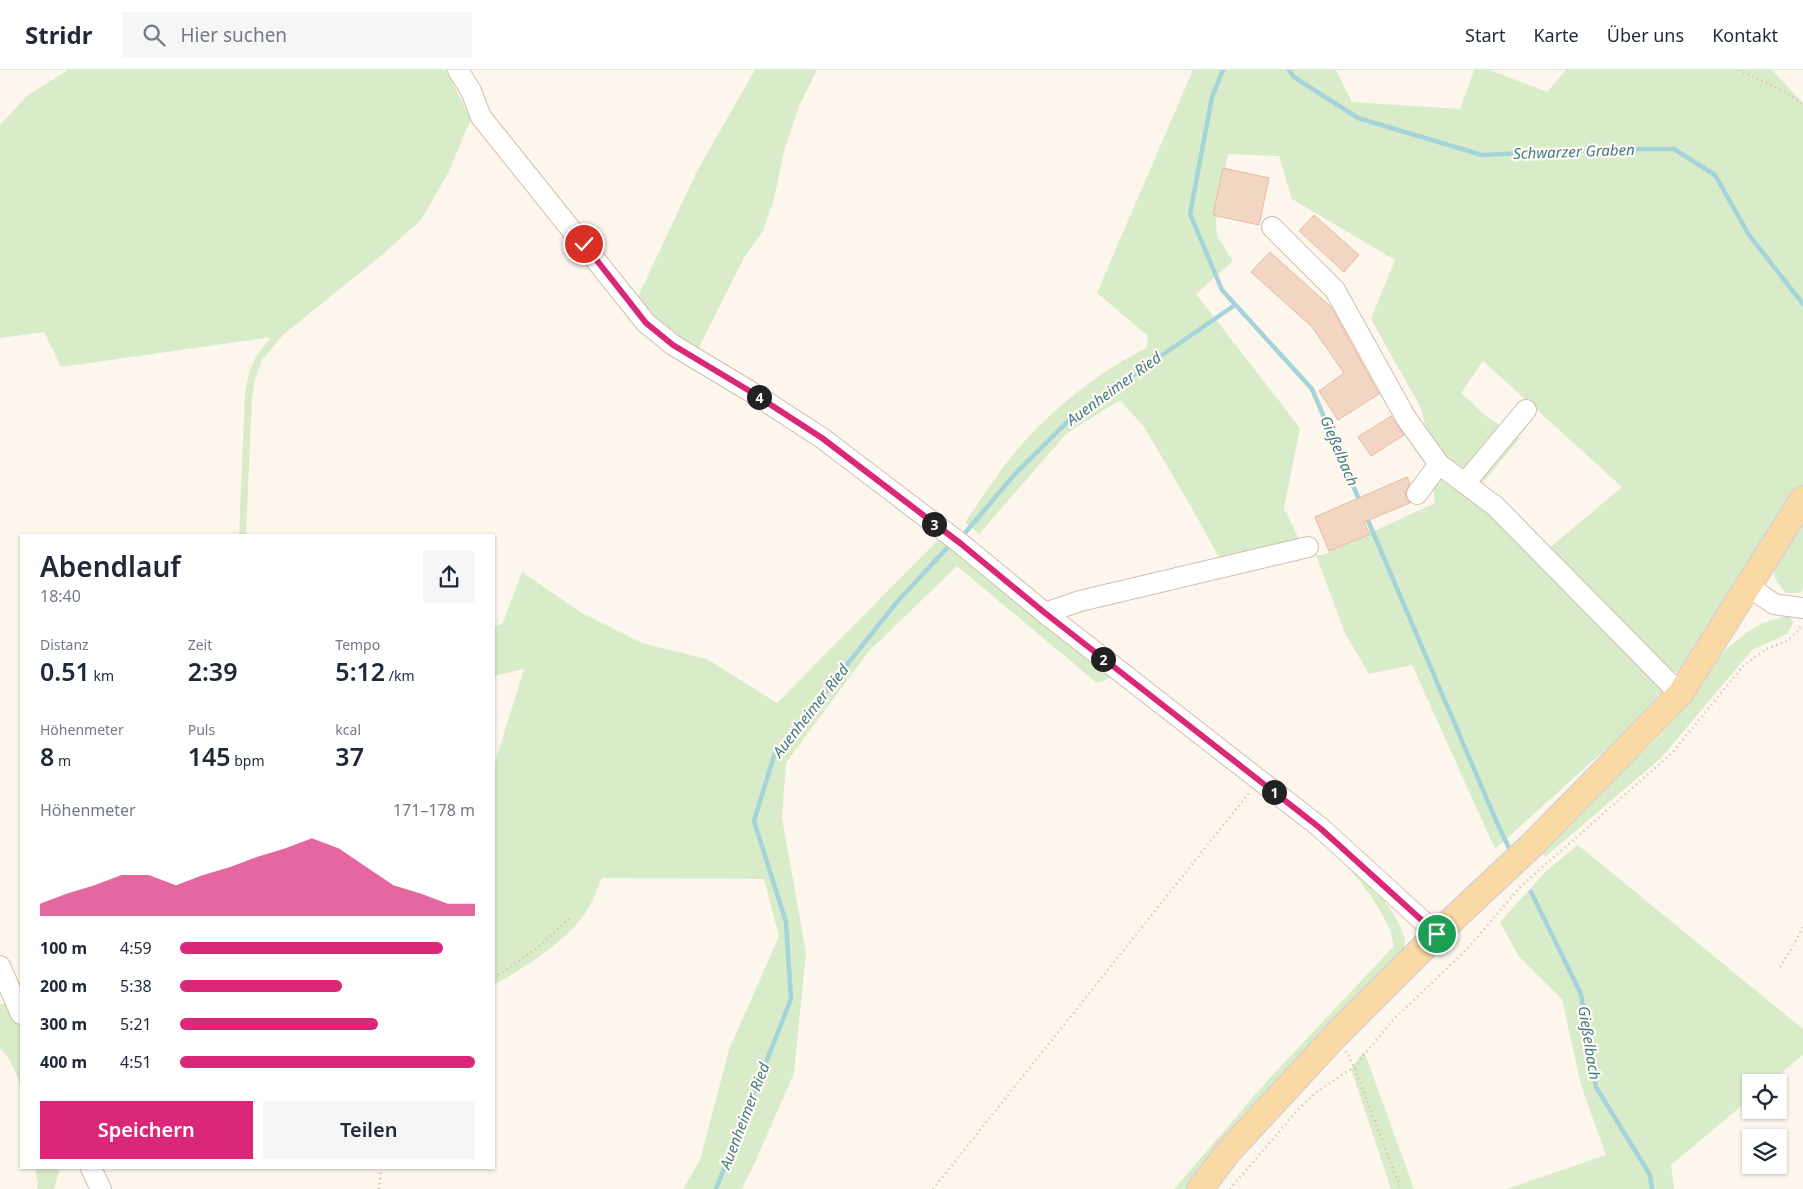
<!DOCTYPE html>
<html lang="de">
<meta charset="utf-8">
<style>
:root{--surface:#fff;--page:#f6f6f7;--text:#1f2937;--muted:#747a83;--line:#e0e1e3;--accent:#db2777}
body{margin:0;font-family:"Noto Sans",sans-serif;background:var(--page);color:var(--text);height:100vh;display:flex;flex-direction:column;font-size:19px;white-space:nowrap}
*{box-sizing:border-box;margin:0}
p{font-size:16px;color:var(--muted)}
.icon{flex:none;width:28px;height:28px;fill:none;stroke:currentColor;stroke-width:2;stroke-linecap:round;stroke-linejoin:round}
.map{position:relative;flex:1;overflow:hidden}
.side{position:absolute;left:20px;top:464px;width:475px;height:635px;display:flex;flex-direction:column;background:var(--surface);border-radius:0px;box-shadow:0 1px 4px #0004}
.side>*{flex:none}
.controls{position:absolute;left:1742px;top:1004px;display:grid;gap:10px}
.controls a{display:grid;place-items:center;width:45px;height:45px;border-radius:0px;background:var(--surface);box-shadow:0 1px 4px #0004;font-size:25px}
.pin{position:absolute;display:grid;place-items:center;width:42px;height:42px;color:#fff;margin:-21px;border:2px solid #fff;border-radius:50%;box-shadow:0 1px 5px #0007}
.km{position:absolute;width:25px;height:25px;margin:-12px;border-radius:50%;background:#222;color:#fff;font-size:14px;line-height:25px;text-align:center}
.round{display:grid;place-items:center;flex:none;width:52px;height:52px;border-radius:0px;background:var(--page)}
.headline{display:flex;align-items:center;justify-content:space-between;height:85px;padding:0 20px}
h1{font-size:28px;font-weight:600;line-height:38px}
.metrics{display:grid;grid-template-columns:repeat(3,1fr);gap:8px;height:85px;padding:5px 20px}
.metrics div{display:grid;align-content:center}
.metrics b{font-size:25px;font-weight:600}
.metrics small{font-size:14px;font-weight:400}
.metrics p{font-size:14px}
.chart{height:140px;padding:10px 20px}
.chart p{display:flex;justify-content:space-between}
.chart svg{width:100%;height:90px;margin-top:5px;fill:var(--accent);opacity:.7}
.button{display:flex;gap:10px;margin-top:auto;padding:10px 20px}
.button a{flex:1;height:58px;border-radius:0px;background:var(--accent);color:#fff;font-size:20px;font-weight:600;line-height:58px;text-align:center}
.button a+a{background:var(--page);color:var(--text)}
ul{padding:0 20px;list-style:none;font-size:16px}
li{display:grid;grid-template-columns:80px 60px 1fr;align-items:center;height:38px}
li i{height:12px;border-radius:6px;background:var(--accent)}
header{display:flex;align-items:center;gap:30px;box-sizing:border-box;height:70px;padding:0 25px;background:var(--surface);border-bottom:1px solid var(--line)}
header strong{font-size:24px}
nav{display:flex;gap:28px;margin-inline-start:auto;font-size:18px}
.search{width:350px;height:45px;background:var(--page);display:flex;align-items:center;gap:12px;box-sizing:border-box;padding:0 18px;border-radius:0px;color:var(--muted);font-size:19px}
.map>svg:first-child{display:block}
.green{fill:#d8ecc9}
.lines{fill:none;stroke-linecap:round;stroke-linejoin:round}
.stream{stroke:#a5d3da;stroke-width:4.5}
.building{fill:#f3d5c3;stroke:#e6bba3}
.minor-casing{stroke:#d1beb0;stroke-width:22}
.major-casing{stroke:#dad1cd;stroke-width:28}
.path{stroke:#d9b8a5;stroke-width:2.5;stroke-dasharray:1 4;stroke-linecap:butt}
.minor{stroke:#fff;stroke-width:20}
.major{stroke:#fbd9a5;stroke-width:25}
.route-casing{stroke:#fff;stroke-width:10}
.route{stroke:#db2777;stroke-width:6}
.labels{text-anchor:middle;stroke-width:4.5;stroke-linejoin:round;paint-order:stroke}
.water-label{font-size:15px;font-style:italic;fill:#437c86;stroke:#fffaf3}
</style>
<header>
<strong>Stridr</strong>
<div class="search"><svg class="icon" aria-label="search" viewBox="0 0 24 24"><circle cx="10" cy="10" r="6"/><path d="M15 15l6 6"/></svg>Hier suchen</div>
<nav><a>Start</a><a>Karte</a><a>Über uns</a><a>Kontakt</a></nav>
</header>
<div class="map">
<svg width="1803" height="1119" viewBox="0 0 1803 1119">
<rect width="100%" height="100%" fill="#fdf6ec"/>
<path class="green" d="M68,0H446L471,49L449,101L421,150L383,184L283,265L262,290L255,309L252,327L246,465H239L245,324C249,296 253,289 271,267L61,297L44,262L0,268V55L27,26Z
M755,0H817L799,36L784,81L774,129L763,161L744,188L696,283L662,258L637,229L697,101Z
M1193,0H1336L1352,32L1460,39L1474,0H1490L1547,22L1566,0H1772L1803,33V416L1767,472L1679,602H1668L1546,481L1622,417L1483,291L1461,323L1486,346L1520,368L1479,417L1431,376L1420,336L1371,249L1395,190L1292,129L1279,86L1228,84L1216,150L1217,166L1233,191L1196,224L1300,358L1284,438L1303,478L1223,495L1192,438L1144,357L1120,330L1066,364L979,464L965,452C981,430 995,407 1011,387C1045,345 1098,301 1147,278L1148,266L1097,223Z
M1431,404L1503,450L1668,623L1495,779L1412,595L1369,604L1345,563L1316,485H1322L1435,433Z
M1803,445V518L1801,523H1786C1782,518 1777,513 1775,507C1771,493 1796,458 1803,445Z
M939,469L1115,606L1097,613L957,496L868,582L786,693L782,748L806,883L794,1003L756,1090L742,1119H683L700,1090L729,980L779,866L764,809L602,808C598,817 594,828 589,837C570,870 526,896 494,915V696L524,599L494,606V557L503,553L522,502L582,543L642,573L707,589L777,633Z
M1786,546L1791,548L1793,553L1787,564L1752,580L1660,689L1545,787L1541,779L1661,665L1680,643L1726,579L1749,561L1763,553Z
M1258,719C1299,751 1390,816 1404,866C1406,871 1404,876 1404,881L1189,1119H1174L1267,1011L1394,876C1392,868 1391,860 1387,854C1361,797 1304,758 1258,719Z
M1578,775L1803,959V985L1770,1012H1751V1028L1671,1095L1674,1119H1506L1606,1085L1581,1015L1562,929L1519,887L1500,852L1547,800Z
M0,934H14L21,954V1017C17,1005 10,986 0,979Z
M1364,981L1414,1119H1391L1351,999Z
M35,1098H60L54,1119H37L38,1114Z"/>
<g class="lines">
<path class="stream" d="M1223,0L1212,27L1190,144L1222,220L1312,319L1360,432
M1289,0L1294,7L1358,48L1482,85L1612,79H1674L1715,105L1749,165L1803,234
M1366,446L1498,755L1509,778
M965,463L1015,404L1072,347L1235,235
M1531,822L1581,924L1596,1017L1650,1105L1652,1119
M716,1119L791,929L786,852L754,751L774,686L897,532L948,477"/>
</g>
<path class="building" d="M1223,98L1269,108L1259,155L1213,145Z
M1314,145L1359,185L1344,202L1299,161Z
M1270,182L1331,237L1379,324L1338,350L1319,321L1344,303L1312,257L1251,202Z
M1391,346L1404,365L1371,386L1358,367Z
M1407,407L1410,413L1405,423L1406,429L1410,433L1364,452L1370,464L1329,481L1315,447Z"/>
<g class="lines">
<g class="minor-casing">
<path id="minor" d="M458,0L471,21L481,47L646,253L673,275L748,320L822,368L960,473L1045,543L1321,758L1437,864
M1272,157L1335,220L1406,348L1439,394
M1465,413L1526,340
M1417,424L1439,394L1495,436L1680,624
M1748,516L1774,534L1803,538
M1045,543L1080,531L1308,477
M0,896L21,944
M91,1098L101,1119"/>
</g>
<g class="major-casing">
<path id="major" d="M1200,1119L1229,1081L1337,964L1437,864L1532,775L1680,624L1803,429"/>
</g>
<path class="path" d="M1739,0L1786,22L1803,35
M1780,897L1794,875L1803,856
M494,908L536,879L571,847
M1346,981L1354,997L1401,1119
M379,1119L381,1098
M933,1119L1249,723
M1230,1119L1296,1042L1315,1023L1354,997L1391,952L1469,877L1521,816L1672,683L1744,595L1766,579L1787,571L1799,560L1801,554"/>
<use href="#minor" class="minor"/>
<use href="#major" class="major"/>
</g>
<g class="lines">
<g class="route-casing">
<path id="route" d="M584,174L646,253L673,275L748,320L822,368L960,473L1045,543L1320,758L1437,864"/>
</g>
<use href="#route" class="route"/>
</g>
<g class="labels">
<g class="water-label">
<text transform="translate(1574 82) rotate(-2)" y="5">Schwarzer Graben</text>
<text transform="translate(1114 319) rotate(-36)" y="5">Auenheimer Ried</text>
<text transform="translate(1339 381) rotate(67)" y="5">Gießelbach</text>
<text transform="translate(811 641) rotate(-52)" y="5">Auenheimer Ried</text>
<text transform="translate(1589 973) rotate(81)" y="5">Gießelbach</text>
<text transform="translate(745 1046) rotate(-69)" y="5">Auenheimer Ried</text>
</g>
</g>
</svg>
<div class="controls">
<a><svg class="icon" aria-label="locate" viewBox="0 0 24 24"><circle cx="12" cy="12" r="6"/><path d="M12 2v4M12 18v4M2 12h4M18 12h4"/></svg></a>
<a><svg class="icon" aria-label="layers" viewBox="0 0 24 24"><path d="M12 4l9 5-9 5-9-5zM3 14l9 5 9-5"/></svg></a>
</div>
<div class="pin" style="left:1437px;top:864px;background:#1e9e55"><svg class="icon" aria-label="arrive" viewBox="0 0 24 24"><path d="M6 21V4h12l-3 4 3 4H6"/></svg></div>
<div class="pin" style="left:584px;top:174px;background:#d93025"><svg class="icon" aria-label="check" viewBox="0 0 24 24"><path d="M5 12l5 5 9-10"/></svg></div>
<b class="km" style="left:1274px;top:722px">1</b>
<b class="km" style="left:1103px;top:589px">2</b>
<b class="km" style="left:934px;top:454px">3</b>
<b class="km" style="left:759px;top:327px">4</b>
<section class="side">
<div class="headline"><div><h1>Abendlauf</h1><p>18:40</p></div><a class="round"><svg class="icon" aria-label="share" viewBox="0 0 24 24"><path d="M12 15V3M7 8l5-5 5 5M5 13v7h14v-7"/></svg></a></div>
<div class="metrics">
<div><p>Distanz</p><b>0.51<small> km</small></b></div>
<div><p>Zeit</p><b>2:39</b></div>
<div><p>Tempo</p><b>5:12<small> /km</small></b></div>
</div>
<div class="metrics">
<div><p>Höhenmeter</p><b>8<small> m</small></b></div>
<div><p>Puls</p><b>145<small> bpm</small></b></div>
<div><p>kcal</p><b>37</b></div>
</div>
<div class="chart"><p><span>Höhenmeter</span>171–178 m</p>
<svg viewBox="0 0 160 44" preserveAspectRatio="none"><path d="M0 44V38L10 33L20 29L30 24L40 24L50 29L60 24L70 20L80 15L90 11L100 6L110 11L120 20L130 29L140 33L150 38L160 38V44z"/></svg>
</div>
<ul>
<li><b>100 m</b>4:59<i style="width:89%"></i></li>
<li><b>200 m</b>5:38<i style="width:55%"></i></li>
<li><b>300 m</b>5:21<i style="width:67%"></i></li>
<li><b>400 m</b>4:51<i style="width:100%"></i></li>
</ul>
<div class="button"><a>Speichern</a><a>Teilen</a></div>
</section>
</div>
